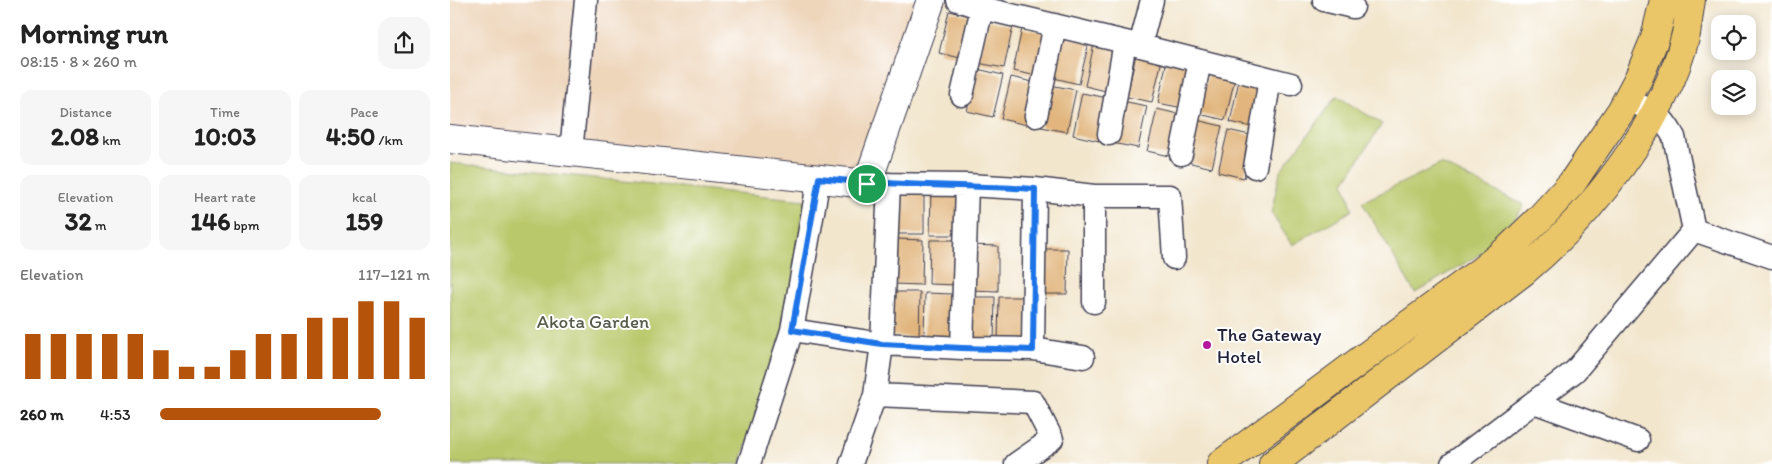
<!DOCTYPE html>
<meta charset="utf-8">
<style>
:root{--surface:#fff;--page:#f6f6f6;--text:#222;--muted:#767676;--accent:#b45309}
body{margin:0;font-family:Itim,sans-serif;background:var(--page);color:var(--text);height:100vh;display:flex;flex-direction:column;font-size:19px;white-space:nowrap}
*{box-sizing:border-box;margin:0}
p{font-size:16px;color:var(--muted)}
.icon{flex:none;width:28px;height:28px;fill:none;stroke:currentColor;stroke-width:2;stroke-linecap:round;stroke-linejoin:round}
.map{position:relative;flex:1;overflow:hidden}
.panel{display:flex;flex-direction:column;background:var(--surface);width:450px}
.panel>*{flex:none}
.buttons{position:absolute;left:1261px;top:15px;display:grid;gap:10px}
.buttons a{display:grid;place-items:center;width:45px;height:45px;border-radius:10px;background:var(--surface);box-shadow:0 2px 12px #0003;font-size:25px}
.pin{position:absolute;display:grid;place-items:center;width:42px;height:42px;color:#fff;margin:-21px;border:2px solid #fff;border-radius:50%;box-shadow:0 1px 5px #0007}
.round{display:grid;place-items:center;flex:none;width:52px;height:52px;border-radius:15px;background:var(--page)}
.headline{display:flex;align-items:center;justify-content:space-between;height:85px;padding:0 20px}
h1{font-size:28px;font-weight:700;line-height:38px}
.figures{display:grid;grid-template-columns:repeat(3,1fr);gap:8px;height:85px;padding:5px 20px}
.figures div{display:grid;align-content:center;border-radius:12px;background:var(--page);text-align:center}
.figures b{font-size:25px;font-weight:700}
.figures small{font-size:14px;font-weight:400}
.figures p{font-size:14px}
.chart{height:140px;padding:10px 20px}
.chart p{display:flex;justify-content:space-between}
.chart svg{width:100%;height:90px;margin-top:5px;stroke:var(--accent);stroke-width:6}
ul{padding:0 20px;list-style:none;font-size:16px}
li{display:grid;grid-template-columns:80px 60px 1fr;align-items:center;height:38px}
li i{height:12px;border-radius:6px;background:var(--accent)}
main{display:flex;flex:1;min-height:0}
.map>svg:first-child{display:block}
.built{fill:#eed6bb}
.green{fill:#b9c86a;stroke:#6e7552}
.building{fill:#e1b57d}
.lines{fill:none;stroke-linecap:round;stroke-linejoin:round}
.minor-casing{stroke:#413f51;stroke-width:25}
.tertiary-casing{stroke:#413f51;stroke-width:30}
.primary-casing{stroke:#413f51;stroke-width:30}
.minor{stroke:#fff;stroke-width:22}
.tertiary{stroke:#fff;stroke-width:28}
.primary{stroke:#ebc669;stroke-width:28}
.route-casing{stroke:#fff;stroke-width:10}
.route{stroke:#1a73e8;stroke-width:6}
.poi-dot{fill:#b5179e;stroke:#fff;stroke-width:2}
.labels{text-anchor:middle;stroke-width:4;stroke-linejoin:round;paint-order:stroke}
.park-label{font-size:19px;fill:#575c4b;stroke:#fff}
.poi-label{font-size:19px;fill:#22223b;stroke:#fff;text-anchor:start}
</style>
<main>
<section class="panel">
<div class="headline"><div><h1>Morning run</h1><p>08:15 · 8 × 260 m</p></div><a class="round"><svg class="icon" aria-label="share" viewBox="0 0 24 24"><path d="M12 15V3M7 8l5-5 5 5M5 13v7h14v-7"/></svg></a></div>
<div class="figures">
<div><p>Distance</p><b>2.08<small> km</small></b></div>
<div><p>Time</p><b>10:03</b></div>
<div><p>Pace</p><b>4:50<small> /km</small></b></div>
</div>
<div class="figures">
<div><p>Elevation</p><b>32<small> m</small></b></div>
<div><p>Heart rate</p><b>146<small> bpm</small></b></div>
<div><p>kcal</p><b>159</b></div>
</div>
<div class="chart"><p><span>Elevation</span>117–121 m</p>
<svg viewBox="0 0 160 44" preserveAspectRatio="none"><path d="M5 44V22M15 44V22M25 44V22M35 44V22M45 44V22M55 44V30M65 44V38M75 44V38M85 44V30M95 44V22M105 44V22M115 44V14M125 44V14M135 44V6M145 44V6M155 44V14"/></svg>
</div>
<ul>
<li><b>260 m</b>4:53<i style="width:82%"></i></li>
</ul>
</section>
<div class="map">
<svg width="1322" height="464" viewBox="0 0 1322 464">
<rect width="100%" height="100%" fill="#fff"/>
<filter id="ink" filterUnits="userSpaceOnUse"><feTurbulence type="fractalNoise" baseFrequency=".02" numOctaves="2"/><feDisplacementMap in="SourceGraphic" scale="10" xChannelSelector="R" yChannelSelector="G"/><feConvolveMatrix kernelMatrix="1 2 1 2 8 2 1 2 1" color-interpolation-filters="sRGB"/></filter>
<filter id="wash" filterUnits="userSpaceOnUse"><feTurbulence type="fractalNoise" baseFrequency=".0096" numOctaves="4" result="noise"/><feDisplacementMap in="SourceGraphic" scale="20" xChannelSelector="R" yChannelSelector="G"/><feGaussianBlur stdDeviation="1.12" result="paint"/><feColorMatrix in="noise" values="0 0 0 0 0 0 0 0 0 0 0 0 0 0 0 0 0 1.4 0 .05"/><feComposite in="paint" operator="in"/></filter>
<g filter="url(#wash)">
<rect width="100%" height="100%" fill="#f2e6cd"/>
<path class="built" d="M0,0H473L417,184L0,136Z"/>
<path class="green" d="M887,96L932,124L894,183L903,210L842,245L821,213L830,172Z
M0,163L355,200L339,311L290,464H0Z
M991,164L1074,205L1050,242L965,293L912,202Z"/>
<g id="blocks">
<path class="building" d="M499,11L525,17L515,59L489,53Z
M538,20L563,26L554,68L528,63Z
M572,28L598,34L588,76L563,71Z
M613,36L639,42L629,84L604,78Z
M644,44L670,49L660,92L635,86Z
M686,54L712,60L702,102L677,97Z
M717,60L743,66L733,108L708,103Z
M527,69L553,75L543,117L517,111Z
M759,72L785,78L775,120L749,114Z
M561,77L587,83L577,125L551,119Z
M789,80L815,86L806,128L780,122Z
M600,85L626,90L617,132L591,127Z
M632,93L658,98L649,141L623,135Z
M672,101L697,106L688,148L662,143Z
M707,109L732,115L723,157L697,151Z
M746,120L772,126L762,168L737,162Z
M778,130L804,136L794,178L768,172Z
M445,189L474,190V234H445Z
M481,190H510L509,235H480Z
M444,239L473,240L472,285L443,284Z
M480,240H508V285L479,284Z
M520,245L548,246V291L519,290Z
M589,249H618L617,294H588Z
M441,292H470L469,337L440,336Z
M475,293L503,294V339L474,338Z
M516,297H545L544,342L515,341Z
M549,297H577V342H548Z"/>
</g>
</g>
<g filter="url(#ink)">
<use href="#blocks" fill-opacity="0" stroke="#413f51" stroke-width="1"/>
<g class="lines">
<g class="minor-casing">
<path id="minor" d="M508,0L532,8L675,42L841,84
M874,0L903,7
M690,46L702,0
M512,95L532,8
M1177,100C1202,110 1210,112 1224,137L1244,230
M586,116L605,25
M659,134L675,42
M121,152L136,0
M731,154L750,61
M805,167L820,79
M417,184L517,185L585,189L644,196H720L724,258
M644,196V302
M342,330L432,344L512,348L583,349L633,357
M512,348L517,185
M583,349L585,189
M425,395L432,344L439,184
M1084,402L1188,440
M299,464L342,330L369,178
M401,464L425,395L583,402L602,439L566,464
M1002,464L1125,371L1244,230L1322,257"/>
</g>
<g class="tertiary-casing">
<path id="tertiary" d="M0,139L417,184L481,0"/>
</g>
<g class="primary-casing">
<path id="primary" d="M771,464L1032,270L1057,250L1090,218L1122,183L1147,146L1171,111L1189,77L1205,38L1214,0
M823,464L1073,272C1141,215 1215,122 1236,34C1238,23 1239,11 1241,0"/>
</g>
<use href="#minor" class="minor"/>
<use href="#tertiary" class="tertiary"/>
<use href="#primary" class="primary"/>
</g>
</g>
<g class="lines" filter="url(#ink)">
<g class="route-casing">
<path id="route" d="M369,178C441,186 513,185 585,189L583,350L512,348L432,344L342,330Z"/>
</g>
<use href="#route" class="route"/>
</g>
<circle class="poi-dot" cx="757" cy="345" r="5"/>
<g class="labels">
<g class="park-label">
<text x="143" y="328">Akota Garden</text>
</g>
<g class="poi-label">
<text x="767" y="341">The Gateway<tspan x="767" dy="22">Hotel</tspan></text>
</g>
</g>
</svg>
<div class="buttons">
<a><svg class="icon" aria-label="locate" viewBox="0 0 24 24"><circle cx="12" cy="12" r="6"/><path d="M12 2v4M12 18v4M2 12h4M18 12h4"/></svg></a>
<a><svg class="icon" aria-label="layers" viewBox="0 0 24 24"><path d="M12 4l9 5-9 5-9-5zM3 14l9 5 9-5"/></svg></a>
</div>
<div class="pin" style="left:417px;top:184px;background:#1e9e55"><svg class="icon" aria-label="arrive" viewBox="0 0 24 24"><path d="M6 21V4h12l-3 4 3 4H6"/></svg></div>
</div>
</main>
